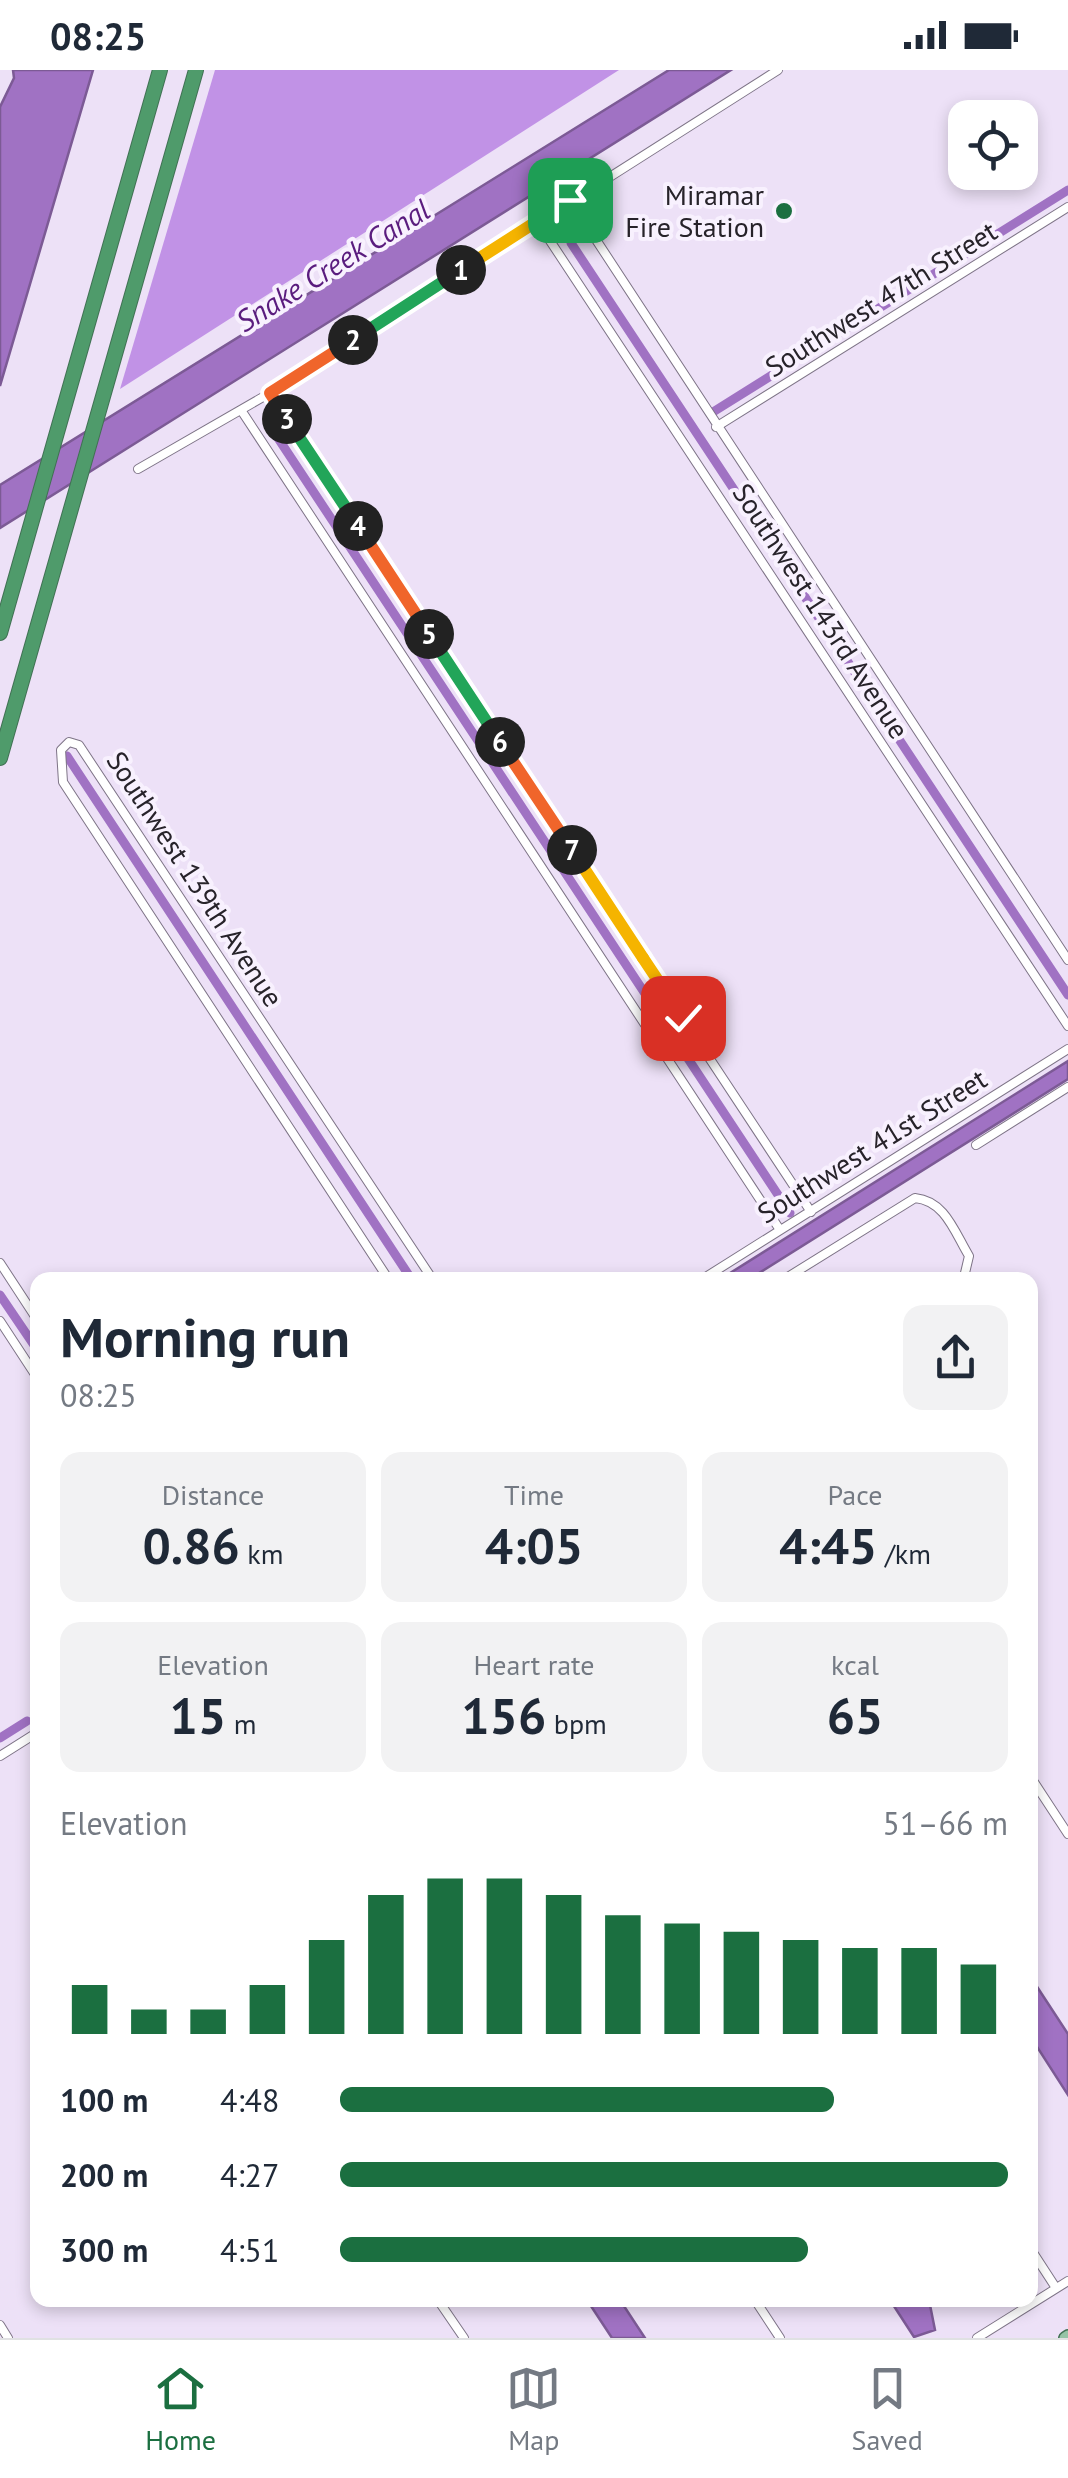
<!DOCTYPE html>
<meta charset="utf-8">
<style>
:root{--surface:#fff;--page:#f2f2f3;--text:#1f2937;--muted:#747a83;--line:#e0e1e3;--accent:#1b6f40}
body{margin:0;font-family:"PT Sans",sans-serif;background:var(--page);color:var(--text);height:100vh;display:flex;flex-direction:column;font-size:38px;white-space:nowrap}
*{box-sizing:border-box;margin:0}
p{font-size:32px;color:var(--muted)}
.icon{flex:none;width:55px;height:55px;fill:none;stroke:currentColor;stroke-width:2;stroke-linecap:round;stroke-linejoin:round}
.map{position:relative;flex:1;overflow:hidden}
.details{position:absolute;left:30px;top:1202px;width:1008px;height:1035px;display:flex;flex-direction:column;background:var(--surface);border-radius:20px;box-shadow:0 5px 15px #0003}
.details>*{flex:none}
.fabs{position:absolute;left:948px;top:30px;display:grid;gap:20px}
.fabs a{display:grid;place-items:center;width:90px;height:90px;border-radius:20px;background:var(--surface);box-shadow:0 5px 15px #0003;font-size:50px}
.pin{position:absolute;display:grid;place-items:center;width:85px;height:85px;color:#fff;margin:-42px;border-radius:20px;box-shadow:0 5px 15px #0006}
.km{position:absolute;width:50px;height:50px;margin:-25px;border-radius:50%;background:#222;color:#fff;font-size:28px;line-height:50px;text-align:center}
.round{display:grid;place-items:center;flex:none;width:105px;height:105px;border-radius:20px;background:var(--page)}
.headline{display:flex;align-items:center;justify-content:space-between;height:170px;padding:0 30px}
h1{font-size:55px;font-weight:700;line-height:75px}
.figures{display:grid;grid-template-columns:repeat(3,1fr);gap:15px;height:170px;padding:10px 30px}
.figures div{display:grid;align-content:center;border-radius:20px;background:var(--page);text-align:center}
.figures b{font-size:50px;font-weight:700}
.figures small{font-size:28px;font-weight:400}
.figures p{font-size:28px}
.chart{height:280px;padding:20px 30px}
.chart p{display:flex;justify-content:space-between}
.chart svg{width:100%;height:180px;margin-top:10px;stroke:var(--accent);stroke-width:6}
ul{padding:0 30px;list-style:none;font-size:32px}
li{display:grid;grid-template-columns:160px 120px 1fr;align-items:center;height:75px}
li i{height:25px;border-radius:12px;background:var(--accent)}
.status{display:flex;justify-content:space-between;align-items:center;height:70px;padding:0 50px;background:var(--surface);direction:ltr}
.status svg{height:28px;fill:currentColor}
.menu{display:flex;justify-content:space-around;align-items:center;height:140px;border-top:2px solid var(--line);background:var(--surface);font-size:28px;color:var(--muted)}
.menu a{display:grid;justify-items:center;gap:5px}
.menu .current{color:var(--accent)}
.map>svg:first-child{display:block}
.forest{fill:#c192e6}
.water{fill:#a072c3;stroke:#7c5a95;stroke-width:2.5}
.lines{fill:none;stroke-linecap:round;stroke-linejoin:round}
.canal{stroke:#a072c3;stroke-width:9}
.street-casing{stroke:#7e7487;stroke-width:10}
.primary-casing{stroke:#417154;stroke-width:14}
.highway-casing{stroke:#417154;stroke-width:16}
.street{stroke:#fff;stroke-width:8}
.primary{stroke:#95c3a6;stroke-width:11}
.highway{stroke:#4f9b6b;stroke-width:14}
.split-1-casing{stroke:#fff;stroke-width:20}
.split-2-casing{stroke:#fff;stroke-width:20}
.split-3-casing{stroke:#fff;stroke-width:20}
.split-4-casing{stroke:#fff;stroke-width:20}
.split-5-casing{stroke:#fff;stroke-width:20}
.split-6-casing{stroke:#fff;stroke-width:20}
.split-7-casing{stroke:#fff;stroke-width:20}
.split-8-casing{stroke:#fff;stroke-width:20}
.split-9-casing{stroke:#fff;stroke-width:20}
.split-1{stroke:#f5b400;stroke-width:12}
.split-2{stroke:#22a559;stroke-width:12}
.split-3{stroke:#f0652b;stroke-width:12}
.split-4{stroke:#22a559;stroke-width:12}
.split-5{stroke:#f0652b;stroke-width:12}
.split-6{stroke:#22a559;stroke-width:12}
.split-7{stroke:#f0652b;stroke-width:12}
.split-8{stroke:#f5b400;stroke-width:12}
.split-9{stroke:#f5b400;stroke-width:12}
.poi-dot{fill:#1b6f40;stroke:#f8f1fe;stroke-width:4}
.labels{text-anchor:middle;stroke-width:8;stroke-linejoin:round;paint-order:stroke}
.poi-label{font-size:28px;fill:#27232a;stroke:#f8f1fe;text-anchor:end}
.street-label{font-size:28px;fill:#27232a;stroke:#f8f1fe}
.water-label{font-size:30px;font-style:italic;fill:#5a1c7e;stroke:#f8f1fe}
</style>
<div class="status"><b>08:25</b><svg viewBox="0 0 49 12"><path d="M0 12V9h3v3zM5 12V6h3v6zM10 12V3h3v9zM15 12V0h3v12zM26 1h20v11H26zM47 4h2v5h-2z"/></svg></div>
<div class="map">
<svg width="1068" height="2268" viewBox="0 0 1068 2268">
<rect width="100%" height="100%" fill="#ede1f7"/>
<path class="forest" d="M215,0H619L120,319Z"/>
<path class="water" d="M13,0H93L0,316V37L14,8Z
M669,0H731L0,458V415Z
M1068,991V1009L748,1210H719Z
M1030,1906L1068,1964V2025L1030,1966Z
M587,2230H620L645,2268H612Z
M890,2230H929L935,2260L914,2267Z"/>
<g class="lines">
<path class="canal" d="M571,173L1068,925
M713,342L1068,120
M270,356L790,1143
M67,686L412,1210
M0,1225L38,1281
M0,1668L27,1651"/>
<g class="street-casing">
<path id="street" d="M570,130L1068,890
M537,151L1068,956
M270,323L811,1142
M241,340L780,1160
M716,357L1068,137
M138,399L270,323L778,0
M976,1075L1068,1017
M0,1193L38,1251
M389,1210L63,712L61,680L69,672L79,675L433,1210
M701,1210L1068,979
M783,1210L915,1128C945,1131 954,1161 969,1186L965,1203
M0,1251L38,1309
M38,1623V1625
M0,1686L38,1662
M1030,1706L1068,1764
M1030,2178L1056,2218
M438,2230L464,2268
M755,2230L780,2268
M0,2255L8,2268
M977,2268L1068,2211"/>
</g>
<g class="primary-casing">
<path id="primary" d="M1065,2268L1068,2266"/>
</g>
<g class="highway-casing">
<path id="highway" d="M0,563L160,0
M0,688L196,0"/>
</g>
<use href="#street" class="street"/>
<use href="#primary" class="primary"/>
<use href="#highway" class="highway"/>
</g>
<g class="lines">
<g class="split-1-casing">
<path id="split-1" d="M461,200L570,130"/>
</g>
<g class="split-2-casing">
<path id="split-2" d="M353,270L461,200"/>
</g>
<g class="split-3-casing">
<path id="split-3" d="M287,349L270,323L353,270"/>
</g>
<g class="split-4-casing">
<path id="split-4" d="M287,349L358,456"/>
</g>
<g class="split-5-casing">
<path id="split-5" d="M358,456L429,564"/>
</g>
<g class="split-6-casing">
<path id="split-6" d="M429,564L500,672"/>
</g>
<g class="split-7-casing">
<path id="split-7" d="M500,672L572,780"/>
</g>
<g class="split-8-casing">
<path id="split-8" d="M572,780L643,888"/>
</g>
<g class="split-9-casing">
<path id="split-9" d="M643,888L683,948"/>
</g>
<use href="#split-1" class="split-1"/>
<use href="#split-2" class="split-2"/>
<use href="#split-3" class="split-3"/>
<use href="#split-4" class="split-4"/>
<use href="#split-5" class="split-5"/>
<use href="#split-6" class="split-6"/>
<use href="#split-7" class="split-7"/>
<use href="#split-8" class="split-8"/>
<use href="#split-9" class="split-9"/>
</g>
<circle class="poi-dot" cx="784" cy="141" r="10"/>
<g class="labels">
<g class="poi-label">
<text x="764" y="135">Miramar<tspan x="764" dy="32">Fire Station</tspan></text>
</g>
<g class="street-label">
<text transform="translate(881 229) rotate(-32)" y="10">Southwest 47th Street</text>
<text transform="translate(821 541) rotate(57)" y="10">Southwest 143rd Avenue</text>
<text transform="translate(195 809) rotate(57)" y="10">Southwest 139th Avenue</text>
<text transform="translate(872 1076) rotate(-32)" y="10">Southwest 41st Street</text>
</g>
<g class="water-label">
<text transform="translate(333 196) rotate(-32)" y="10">Snake Creek Canal</text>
</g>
</g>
</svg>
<div class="fabs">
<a><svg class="icon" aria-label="locate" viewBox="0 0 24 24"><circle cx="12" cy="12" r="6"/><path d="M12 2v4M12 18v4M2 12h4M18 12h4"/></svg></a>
</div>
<div class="pin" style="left:570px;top:130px;background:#1e9e55"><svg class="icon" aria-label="arrive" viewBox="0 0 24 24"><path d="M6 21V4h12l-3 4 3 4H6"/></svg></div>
<div class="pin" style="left:683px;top:948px;background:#d93025"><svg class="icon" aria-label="check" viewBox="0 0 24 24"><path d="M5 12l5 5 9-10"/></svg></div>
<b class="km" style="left:461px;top:200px">1</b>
<b class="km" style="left:353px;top:270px">2</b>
<b class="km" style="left:287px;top:349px">3</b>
<b class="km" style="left:358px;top:456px">4</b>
<b class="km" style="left:429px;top:564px">5</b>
<b class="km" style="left:500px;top:672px">6</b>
<b class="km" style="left:572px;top:780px">7</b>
<section class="details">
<div class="headline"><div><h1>Morning run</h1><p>08:25</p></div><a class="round"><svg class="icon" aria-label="share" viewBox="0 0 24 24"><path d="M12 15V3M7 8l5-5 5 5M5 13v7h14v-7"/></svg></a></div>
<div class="figures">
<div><p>Distance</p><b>0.86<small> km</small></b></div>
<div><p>Time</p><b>4:05</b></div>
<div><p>Pace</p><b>4:45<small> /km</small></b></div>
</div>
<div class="figures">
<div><p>Elevation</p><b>15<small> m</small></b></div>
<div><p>Heart rate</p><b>156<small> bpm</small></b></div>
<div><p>kcal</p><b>65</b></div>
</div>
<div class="chart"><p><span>Elevation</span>51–66 m</p>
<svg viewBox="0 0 160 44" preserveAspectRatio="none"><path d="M5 44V32M15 44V38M25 44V38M35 44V32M45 44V21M55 44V10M65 44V6M75 44V6M85 44V10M95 44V15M105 44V17M115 44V19M125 44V21M135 44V23M145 44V23M155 44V27"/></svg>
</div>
<ul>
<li><b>100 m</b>4:48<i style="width:74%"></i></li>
<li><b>200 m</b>4:27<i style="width:100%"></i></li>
<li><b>300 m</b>4:51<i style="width:70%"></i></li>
</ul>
</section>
</div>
<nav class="menu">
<a class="current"><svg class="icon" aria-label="home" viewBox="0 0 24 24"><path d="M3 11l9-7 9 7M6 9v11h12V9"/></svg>Home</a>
<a><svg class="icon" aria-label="map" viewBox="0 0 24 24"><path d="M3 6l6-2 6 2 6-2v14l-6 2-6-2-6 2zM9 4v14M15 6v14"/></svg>Map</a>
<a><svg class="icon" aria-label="saved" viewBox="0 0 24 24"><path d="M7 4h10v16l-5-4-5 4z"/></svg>Saved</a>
</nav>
